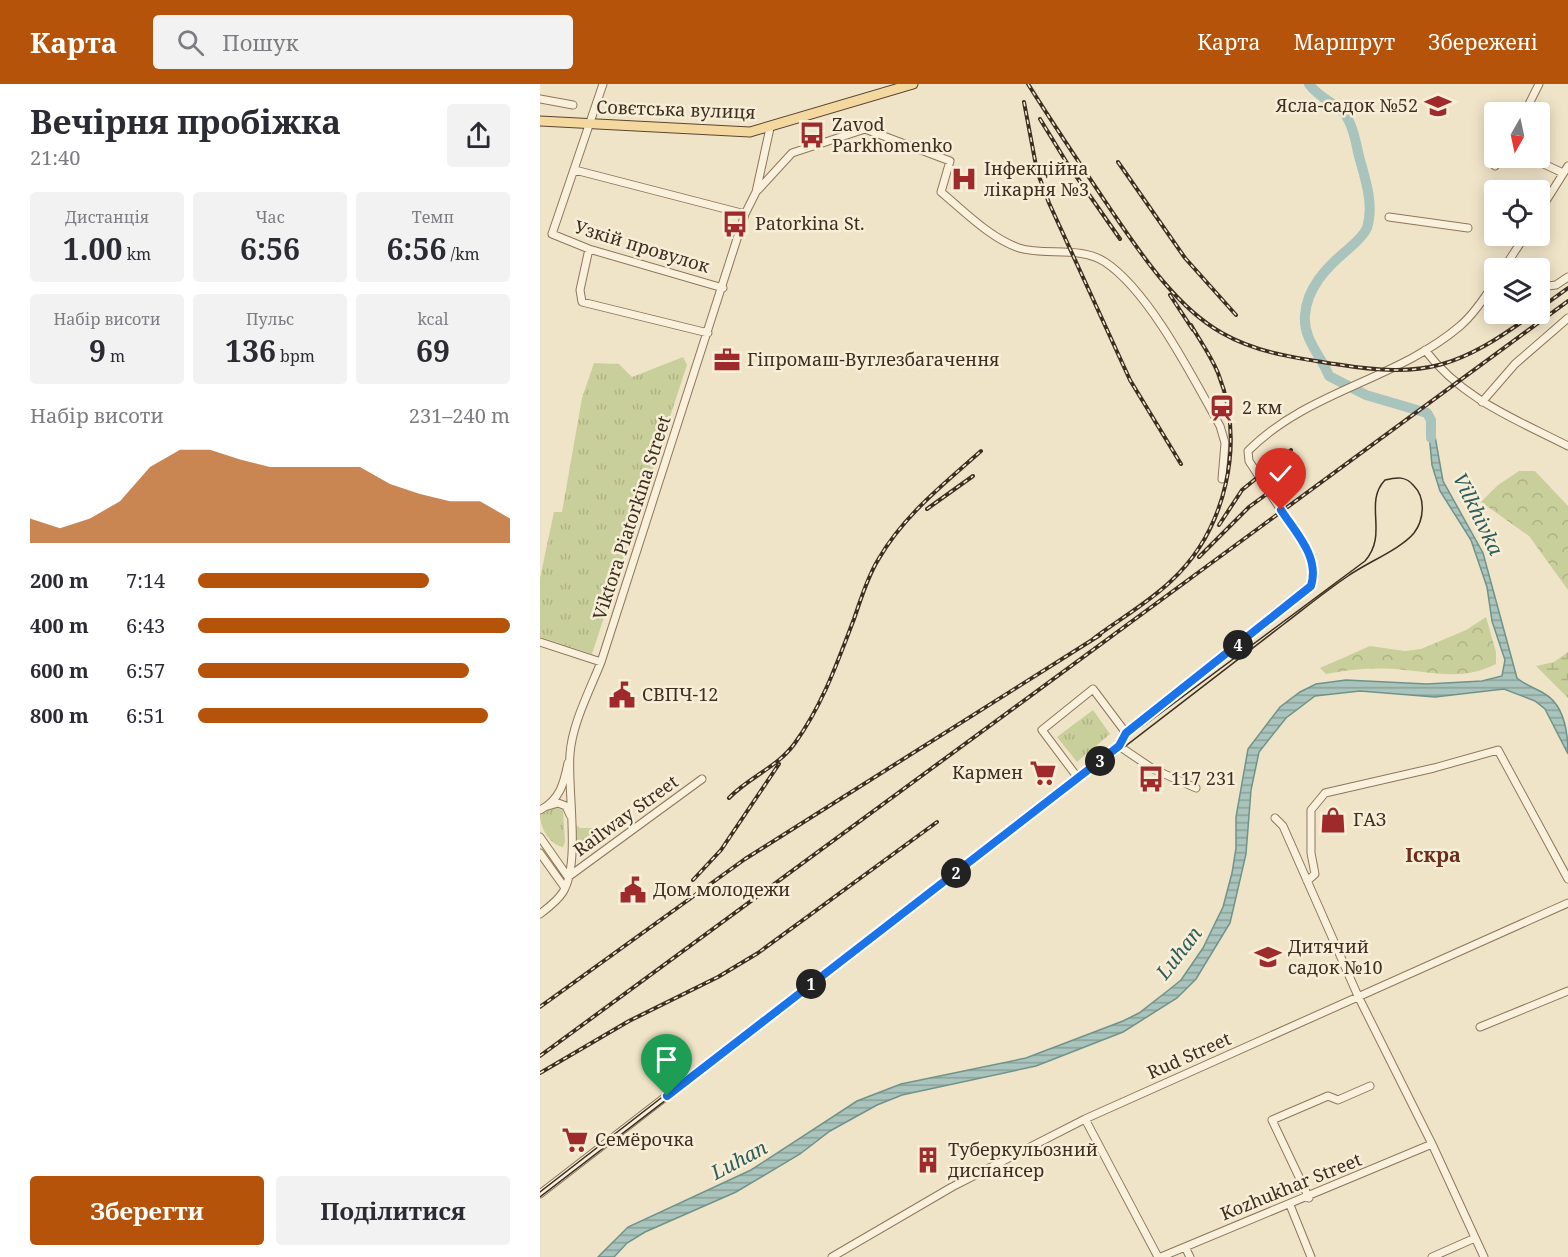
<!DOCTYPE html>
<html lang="uk">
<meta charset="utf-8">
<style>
:root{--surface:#fff;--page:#f2f2f3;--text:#2b2b33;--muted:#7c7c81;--accent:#b45309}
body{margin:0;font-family:"Noto Serif",serif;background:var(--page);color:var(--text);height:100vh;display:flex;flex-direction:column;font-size:22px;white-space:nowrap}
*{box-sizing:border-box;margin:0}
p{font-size:20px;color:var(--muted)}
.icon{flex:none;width:33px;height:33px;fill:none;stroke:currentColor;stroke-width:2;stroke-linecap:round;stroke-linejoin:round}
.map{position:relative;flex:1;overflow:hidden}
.side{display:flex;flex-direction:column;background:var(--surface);width:540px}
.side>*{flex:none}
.needle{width:39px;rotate:189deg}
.controls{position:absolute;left:944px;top:18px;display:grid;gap:12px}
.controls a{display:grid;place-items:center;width:66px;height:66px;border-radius:6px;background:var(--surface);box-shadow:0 3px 15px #0003;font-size:30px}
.pin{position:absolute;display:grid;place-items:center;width:51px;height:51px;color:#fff;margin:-62px -26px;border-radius:50% 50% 50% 0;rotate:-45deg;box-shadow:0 0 6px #0007}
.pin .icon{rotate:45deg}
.km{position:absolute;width:30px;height:30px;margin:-15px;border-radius:50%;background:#222;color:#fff;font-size:16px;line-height:30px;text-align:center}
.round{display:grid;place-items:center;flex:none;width:63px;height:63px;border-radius:6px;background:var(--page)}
.head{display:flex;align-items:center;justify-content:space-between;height:102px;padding:0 30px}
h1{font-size:33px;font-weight:700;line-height:45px}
.figures{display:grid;grid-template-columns:repeat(3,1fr);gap:9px;height:102px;padding:6px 30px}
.figures div{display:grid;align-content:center;border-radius:6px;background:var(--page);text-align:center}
.figures b{font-size:30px;font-weight:700}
.figures small{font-size:16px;font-weight:400}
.figures p{font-size:16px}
.chart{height:168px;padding:12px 30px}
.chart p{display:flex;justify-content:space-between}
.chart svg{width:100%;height:108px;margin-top:6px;fill:var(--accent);opacity:.7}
.cta{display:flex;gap:12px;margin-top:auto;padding:12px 30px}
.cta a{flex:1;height:69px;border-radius:6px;background:var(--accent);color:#fff;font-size:24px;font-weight:700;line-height:69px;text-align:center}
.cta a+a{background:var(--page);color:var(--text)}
ul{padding:0 30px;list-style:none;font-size:20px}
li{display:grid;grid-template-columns:96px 72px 1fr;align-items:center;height:45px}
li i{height:15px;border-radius:8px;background:var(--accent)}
header{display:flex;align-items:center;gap:36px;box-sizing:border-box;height:84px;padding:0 30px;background:var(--accent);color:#fff}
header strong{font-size:28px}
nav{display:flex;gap:33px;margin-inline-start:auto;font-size:21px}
.search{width:420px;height:54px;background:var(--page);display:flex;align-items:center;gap:15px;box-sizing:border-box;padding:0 21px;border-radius:6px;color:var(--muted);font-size:22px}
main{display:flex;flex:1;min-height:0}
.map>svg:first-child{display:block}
.grass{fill:url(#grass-tufts)}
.forest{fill:url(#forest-crowns)}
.wetland{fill:url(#wetland-marsh)}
.water{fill:url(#water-rules);stroke:#6f938a;stroke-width:1.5}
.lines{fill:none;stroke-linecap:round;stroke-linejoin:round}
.river{stroke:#a9c4bc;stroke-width:10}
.minor-casing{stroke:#8d765c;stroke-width:9}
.major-casing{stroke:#5b4430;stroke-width:11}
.minor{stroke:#faf1dc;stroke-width:7}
.major{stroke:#f3d9a0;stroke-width:9}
.tram{stroke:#3d2e20;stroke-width:1.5}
.rail-casing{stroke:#3d2e20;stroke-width:4}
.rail{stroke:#f7eed8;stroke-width:1.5;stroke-dasharray:4.5;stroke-linecap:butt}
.route-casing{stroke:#fff;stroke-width:12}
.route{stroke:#1a73e8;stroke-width:8}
.labels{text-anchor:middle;stroke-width:5;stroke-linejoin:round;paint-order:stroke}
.poi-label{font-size:18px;fill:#3d2e20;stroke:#f7eed8;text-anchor:start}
.street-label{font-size:18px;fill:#3d2e20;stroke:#f7eed8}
.water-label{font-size:20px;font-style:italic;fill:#2f5d5a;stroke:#f7eed8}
.neighbourhood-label{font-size:20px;font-weight:bold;fill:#6b2e1e;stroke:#f7eed8}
</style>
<header>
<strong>Карта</strong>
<div class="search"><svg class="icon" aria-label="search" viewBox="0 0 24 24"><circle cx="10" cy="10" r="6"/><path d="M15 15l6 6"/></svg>Пошук</div>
<nav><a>Карта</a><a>Маршрут</a><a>Збережені</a></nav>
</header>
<main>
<section class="side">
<div class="head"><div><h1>Вечірня пробіжка</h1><p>21:40</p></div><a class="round"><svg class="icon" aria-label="share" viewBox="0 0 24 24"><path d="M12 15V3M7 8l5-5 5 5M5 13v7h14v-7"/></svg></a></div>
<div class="figures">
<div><p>Дистанція</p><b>1.00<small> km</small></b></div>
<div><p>Час</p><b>6:56</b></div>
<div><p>Темп</p><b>6:56<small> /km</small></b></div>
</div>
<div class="figures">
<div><p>Набір висоти</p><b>9<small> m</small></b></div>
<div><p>Пульс</p><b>136<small> bpm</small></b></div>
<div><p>kcal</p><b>69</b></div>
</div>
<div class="chart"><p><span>Набір висоти</span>231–240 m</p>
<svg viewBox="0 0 160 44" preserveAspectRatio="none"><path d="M0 44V34L10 38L20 34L30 27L40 13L50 6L60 6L70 10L80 13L90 13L100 13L110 13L120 20L130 24L140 27L150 27L160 34V44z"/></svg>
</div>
<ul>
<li><b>200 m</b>7:14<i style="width:74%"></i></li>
<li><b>400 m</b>6:43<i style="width:100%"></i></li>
<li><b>600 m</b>6:57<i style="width:87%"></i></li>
<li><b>800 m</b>6:51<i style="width:93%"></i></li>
</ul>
<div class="cta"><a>Зберегти</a><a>Поділитися</a></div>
</section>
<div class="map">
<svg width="1028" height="1173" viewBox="0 0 1028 1173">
<defs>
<pattern id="grass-tufts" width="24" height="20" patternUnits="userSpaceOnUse" patternTransform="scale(1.5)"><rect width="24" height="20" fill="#c9cf9b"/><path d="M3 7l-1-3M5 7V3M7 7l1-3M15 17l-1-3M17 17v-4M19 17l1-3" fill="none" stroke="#aeb285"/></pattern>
<pattern id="forest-crowns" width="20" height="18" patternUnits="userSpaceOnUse" patternTransform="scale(1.5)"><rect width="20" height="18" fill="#c9cf9b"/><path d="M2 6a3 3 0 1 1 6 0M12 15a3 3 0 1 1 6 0" fill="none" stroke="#aeb285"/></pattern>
<pattern id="wetland-marsh" width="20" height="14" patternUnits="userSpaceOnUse" patternTransform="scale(1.5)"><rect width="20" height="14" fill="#c9cf9b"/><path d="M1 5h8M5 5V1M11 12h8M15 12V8" fill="none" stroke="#aeb285"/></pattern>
<pattern id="water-rules" width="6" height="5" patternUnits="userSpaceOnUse" patternTransform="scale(1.5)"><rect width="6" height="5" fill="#a9c4bc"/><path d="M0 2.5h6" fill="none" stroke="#8ba098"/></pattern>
</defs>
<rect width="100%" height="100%" fill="#f0e4c8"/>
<path class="grass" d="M143,273L147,281L52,570L0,553V494L14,428H22L42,314L54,279L79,280L92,293Z
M553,626L570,650L537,678L517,653Z
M15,723L23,726L25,758L23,763C10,761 0,744 0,731Z
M35,740L40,744H53L59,748L57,763L41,774L37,772Z"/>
<path class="forest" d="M979,387H995L1028,422V506L989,452L941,418L958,401Z
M946,533L956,568V580C925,596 897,589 865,586C837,583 812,585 786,590L780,584L830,562L865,567L881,565L926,546Z"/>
<path class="wetland" d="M1028,568V614L996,582L1014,578Z"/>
<path class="water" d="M888,339L893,341L903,397L943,469L977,594C986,602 996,604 1005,610C1025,622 1028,649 1028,670L1005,625L995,617L964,605L895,613L820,607L775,612L746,634L719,668L711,706L706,770L690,839L656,895L637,914L583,948L496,982L362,1011L337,1021L290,1047L260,1070L196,1108L105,1148L87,1159L74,1173H58L88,1143L211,1086L317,1017L361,1000L486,974L583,937L599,929L630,905L641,896L663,864L683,823L692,789L696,764V733L708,665L740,623L760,608L776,600L806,596L887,600L942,597L962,592L965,576L952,537L947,503L931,456L900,407L892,381Z"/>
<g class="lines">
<path class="river" d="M769,0C780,15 794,18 804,29C814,42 816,61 820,76C826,97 834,122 827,144C823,153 813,161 806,167C786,184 767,204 765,231C763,256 781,271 789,292L826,311L887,329L891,336V354"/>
<g class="minor-casing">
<path id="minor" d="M63,0L12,150L49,165L183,204
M0,15L33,21
M985,28L999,0
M991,74L1023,89
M955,82L961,74
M35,86L205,130
M218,106L252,69L325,45L410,77L401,108C424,127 450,154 479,164C505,172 541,162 565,178C610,208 653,294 680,342L685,359L682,395
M999,128L1028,82
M849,133L928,144
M49,165L40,206L42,218L168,249
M964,184L985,152
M999,203L1016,201L1028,193
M885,266C922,315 975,335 1028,362
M942,318L975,280L1028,234
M0,558L61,578
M579,662L613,685L656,704
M538,694L502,646L553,605L586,649
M8,722L18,719L26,722L30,731
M0,726C20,716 24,699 28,679
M735,734L743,742L818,912L892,1060L944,1173
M0,753L28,793L162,695
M0,769L25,804
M767,797L775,790L771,769V726L785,709L894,684L958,666L1028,795
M0,830C8,824 18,816 23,808C41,779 27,704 30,670C32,640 50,606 61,578L205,130L216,108L230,44
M940,943L1028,907
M545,1035L618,1173
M0,1110L579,662L586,649L771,502L774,492L771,472L709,377L708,367C767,307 857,296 920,242C934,230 944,215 954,199
M769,1114L732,1036L788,1012L798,1016L830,1002
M750,1121L771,1173
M645,1163L650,1173
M292,1173L412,1103L545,1035L1028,819
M621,1173L892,1060
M892,1173L935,1154"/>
</g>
<g class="major-casing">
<path id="major" d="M0,37L210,48L373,0"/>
</g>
<use href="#minor" class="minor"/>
<use href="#major" class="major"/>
<path class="tram" d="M0,1108L536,692L825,477C849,450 823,419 845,396C857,393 866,392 874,402C886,414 884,436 874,449C861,465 826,479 808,492C786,507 765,524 744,540L0,1113"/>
<g class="rail-casing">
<path id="rail" d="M488,0C515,43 544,86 573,129C601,170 637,224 682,249C717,269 756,274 795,280C887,295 919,283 993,230
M484,18L497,87L509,119L590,296L641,380
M500,35L527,79L580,155
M578,78L645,174L696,231
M630,211L653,246
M999,225L1028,204
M387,425L433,392
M679,441L702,406L751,366
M659,473L709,423L739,401
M553,555C578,536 608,519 631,497C686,446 706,359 678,289C671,272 660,257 651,241
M189,714C209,693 238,683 255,659C283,620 297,579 314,535C321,515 327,494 338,476C364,431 404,400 441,367
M153,796L181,766L239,680
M0,923L205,775L560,551
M0,972L1028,217
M0,989L89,937L178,893L218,869L397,738"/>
</g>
<use href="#rail" class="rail"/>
</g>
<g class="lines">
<g class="route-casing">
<path id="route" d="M127,1012L579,662L586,649L771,502C780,473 756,449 741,426"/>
</g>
<use href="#route" class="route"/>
</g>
<defs>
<g id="school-bare" transform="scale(2.07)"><path d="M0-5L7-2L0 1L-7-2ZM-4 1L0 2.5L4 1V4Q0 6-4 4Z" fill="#9e2a2b" stroke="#f7eed8" stroke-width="2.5" paint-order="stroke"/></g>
<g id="bus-bare" transform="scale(2.07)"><path d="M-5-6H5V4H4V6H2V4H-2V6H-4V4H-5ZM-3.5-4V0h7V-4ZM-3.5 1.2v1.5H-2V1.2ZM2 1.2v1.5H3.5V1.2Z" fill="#9e2a2b" stroke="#f7eed8" stroke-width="2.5" paint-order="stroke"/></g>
<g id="hospital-bare" transform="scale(2.07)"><path d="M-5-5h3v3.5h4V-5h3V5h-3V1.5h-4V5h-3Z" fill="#9e2a2b" stroke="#f7eed8" stroke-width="2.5" paint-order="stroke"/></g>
<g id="office-bare" transform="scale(2.07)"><path d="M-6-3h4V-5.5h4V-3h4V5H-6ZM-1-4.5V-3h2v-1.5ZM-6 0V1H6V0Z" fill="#9e2a2b" stroke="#f7eed8" stroke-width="2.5" paint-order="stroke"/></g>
<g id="station-bare" transform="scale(2.07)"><path d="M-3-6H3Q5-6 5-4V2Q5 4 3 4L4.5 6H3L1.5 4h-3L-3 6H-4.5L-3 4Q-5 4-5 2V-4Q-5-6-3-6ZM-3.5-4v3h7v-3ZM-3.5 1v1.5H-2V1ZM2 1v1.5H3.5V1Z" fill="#9e2a2b" stroke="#f7eed8" stroke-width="2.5" paint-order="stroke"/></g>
<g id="civic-bare" transform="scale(2.07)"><path d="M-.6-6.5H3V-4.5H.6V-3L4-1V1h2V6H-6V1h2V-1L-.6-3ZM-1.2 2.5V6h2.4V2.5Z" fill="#9e2a2b" stroke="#f7eed8" stroke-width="2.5" paint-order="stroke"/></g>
<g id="supermarket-bare" transform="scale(2.07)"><path d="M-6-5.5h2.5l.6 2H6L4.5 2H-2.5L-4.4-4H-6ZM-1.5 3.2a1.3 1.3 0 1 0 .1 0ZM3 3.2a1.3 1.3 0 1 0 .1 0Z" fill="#9e2a2b" stroke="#f7eed8" stroke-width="2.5" paint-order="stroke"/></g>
<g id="shop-bare" transform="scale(2.07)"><path d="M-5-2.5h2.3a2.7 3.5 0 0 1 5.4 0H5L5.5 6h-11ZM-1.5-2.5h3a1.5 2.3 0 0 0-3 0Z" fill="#9e2a2b" stroke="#f7eed8" stroke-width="2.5" paint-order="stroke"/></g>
<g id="building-bare" transform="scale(2.07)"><path d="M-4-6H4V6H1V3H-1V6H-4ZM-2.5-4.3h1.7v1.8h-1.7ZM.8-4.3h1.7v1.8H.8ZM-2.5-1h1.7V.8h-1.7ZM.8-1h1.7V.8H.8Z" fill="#9e2a2b" stroke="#f7eed8" stroke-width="2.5" paint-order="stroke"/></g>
</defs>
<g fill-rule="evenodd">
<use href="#school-bare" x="898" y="22"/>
<use href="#bus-bare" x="272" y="51"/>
<use href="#hospital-bare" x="424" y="95"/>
<use href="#bus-bare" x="195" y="140"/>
<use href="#office-bare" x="187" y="276"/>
<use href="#station-bare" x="682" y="324"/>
<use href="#civic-bare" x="82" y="611"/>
<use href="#supermarket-bare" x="503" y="689"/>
<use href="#bus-bare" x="611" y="695"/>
<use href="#shop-bare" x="793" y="736"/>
<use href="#civic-bare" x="93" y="806"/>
<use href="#school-bare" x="728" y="873"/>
<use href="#supermarket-bare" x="35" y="1056"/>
<use href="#building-bare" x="388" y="1076"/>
</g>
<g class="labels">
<g class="poi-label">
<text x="878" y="28" text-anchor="end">Ясла-садок №52</text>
<text x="292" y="47">Zavod<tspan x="292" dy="21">Parkhomenko</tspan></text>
<text x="444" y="91">Інфекційна<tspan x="444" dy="21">лікарня №3</tspan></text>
<text x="215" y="146">Patorkina St.</text>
<text x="207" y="282">Гіпромаш-Вуглезбагачення</text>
<text x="702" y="330">2 км</text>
<text x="102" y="617">СВПЧ-12</text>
<text x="483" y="695" text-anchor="end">Кармен</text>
<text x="631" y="701">117 231</text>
<text x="813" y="742">ГАЗ</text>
<text x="113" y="812">Дом молодежи</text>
<text x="748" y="869">Дитячий<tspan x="748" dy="21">садок №10</tspan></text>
<text x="55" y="1062">Семёрочка</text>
<text x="408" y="1072">Туберкульозний<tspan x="408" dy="21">диспансер</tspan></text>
</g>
<g class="street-label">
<text transform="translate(136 26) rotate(2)" y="6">Совєтська вулиця</text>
<text transform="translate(102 163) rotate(17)" y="6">Узкій провулок</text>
<text transform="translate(92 434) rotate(-72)" y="6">Viktora Piatorkina Street</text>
<text transform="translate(86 732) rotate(-36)" y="6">Railway Street</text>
<text transform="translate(649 972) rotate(-24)" y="6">Rud Street</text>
<text transform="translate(751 1103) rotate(-22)" y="6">Kozhukhar Street</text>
</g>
<g class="water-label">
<text transform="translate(938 430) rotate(64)" y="7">Vilkhivka</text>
<text transform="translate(639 869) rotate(-52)" y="7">Luhan</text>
<text transform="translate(199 1076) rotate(-28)" y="7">Luhan</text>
</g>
<g class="neighbourhood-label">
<text x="893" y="778">Іскра</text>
</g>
</g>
</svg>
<div class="controls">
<a><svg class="needle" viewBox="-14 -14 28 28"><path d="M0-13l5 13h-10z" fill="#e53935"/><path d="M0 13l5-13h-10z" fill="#7c7c81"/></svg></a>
<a><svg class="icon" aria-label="locate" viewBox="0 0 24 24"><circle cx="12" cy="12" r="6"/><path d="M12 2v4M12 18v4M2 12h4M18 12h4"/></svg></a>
<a><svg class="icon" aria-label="layers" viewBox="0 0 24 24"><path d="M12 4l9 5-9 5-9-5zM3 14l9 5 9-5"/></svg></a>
</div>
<div class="pin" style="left:127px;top:1012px;background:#1e9e55"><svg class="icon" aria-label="arrive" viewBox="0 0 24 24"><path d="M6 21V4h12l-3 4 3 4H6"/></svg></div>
<div class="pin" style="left:741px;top:426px;background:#d93025"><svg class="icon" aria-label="check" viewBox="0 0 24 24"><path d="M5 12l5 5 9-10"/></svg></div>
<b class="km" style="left:271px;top:900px">1</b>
<b class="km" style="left:416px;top:789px">2</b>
<b class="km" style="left:560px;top:677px">3</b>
<b class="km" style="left:698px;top:561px">4</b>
</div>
</main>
